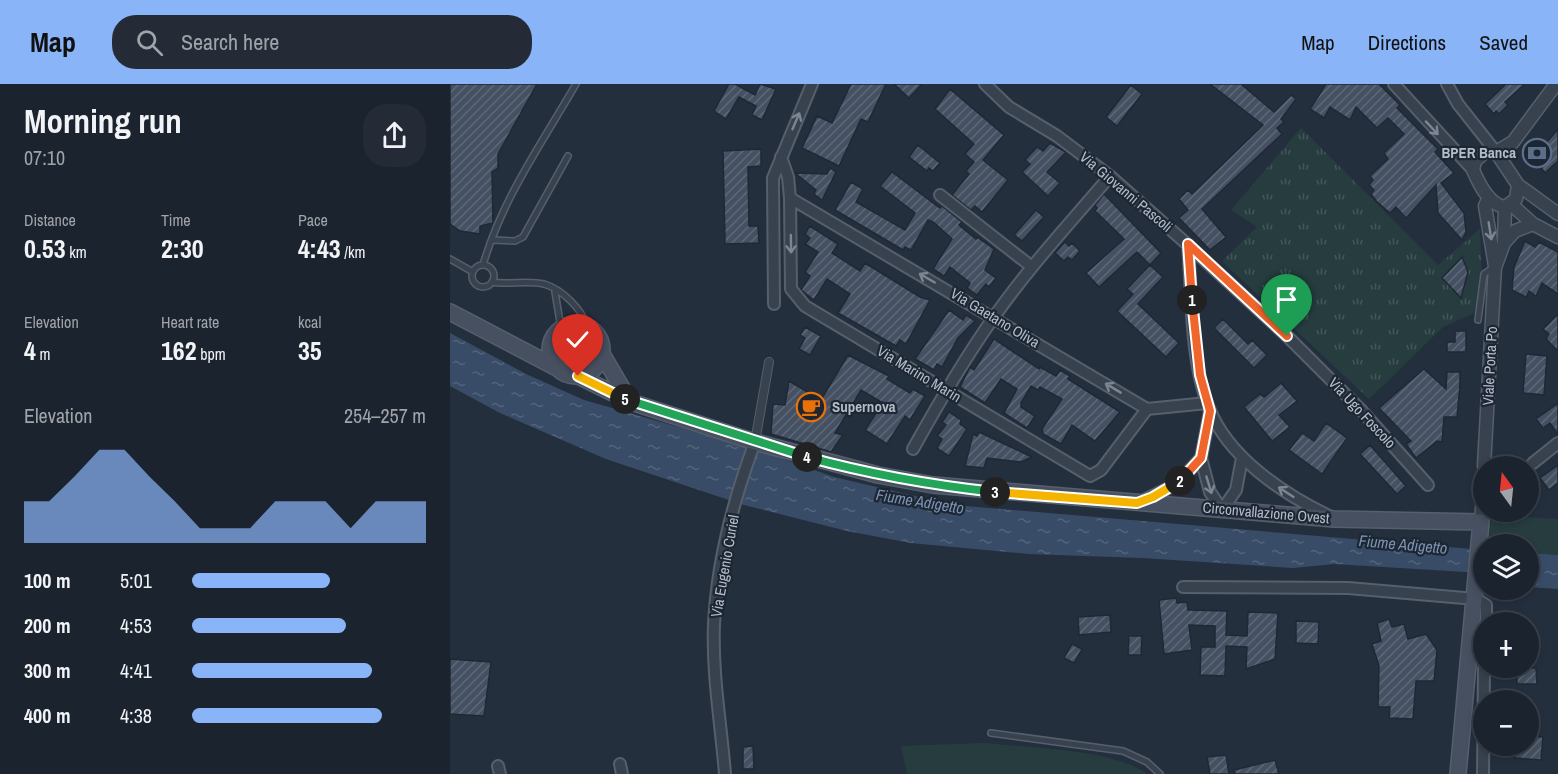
<!DOCTYPE html>
<meta charset="utf-8">
<style>
:root{--surface:#1b232e;--page:#242b36;--text:#f1f3f6;--muted:#a0a4aa;--line:#39404a;--accent:#8ab4f8}
body{margin:0;font-family:"Archivo Narrow",sans-serif;background:var(--page);color:var(--text);height:100vh;display:flex;flex-direction:column;font-size:22px;white-space:nowrap}
*{box-sizing:border-box;margin:0}
p{font-size:20px;color:var(--muted)}
.icon{flex:none;width:33px;height:33px;fill:none;stroke:currentColor;stroke-width:2;stroke-linecap:round;stroke-linejoin:round}
.map{position:relative;flex:1;overflow:hidden}
.panel{display:flex;flex-direction:column;background:var(--surface);width:450px}
.panel>*{flex:none}
.needle{width:39px;rotate:345deg}
.controls{position:absolute;left:1023px;top:372px;display:grid;gap:12px}
.controls a{display:grid;place-items:center;width:66px;height:66px;border-radius:50%;background:var(--surface);box-shadow:0 3px 9px #0003,0 0 0 2px var(--line);font-size:30px}
.pin{position:absolute;display:grid;place-items:center;width:51px;height:51px;color:#fff;margin:-62px -26px;border-radius:50% 50% 50% 0;rotate:-45deg;box-shadow:0 0 6px #0007}
.pin .icon{rotate:45deg}
.km{position:absolute;width:30px;height:30px;margin:-15px;border-radius:50%;background:#222;color:#fff;font-size:16px;line-height:30px;text-align:center}
.round{display:grid;place-items:center;flex:none;width:63px;height:63px;border-radius:24px;background:var(--page)}
.head{display:flex;align-items:center;justify-content:space-between;height:102px;padding:0 24px}
h1{font-size:33px;font-weight:800;line-height:45px}
.stats{display:grid;grid-template-columns:repeat(3,1fr);gap:9px;height:102px;padding:6px 24px}
.stats div{display:grid;align-content:center}
.stats b{font-size:26px;font-weight:800}
.stats small{font-size:16px;font-weight:400}
.stats p{font-size:16px}
.chart{height:168px;padding:12px 24px}
.chart p{display:flex;justify-content:space-between}
.chart svg{width:100%;height:108px;margin-top:6px;fill:var(--accent);opacity:.7}
ul{padding:0 24px;list-style:none;font-size:20px}
li{display:grid;grid-template-columns:96px 72px 1fr;align-items:center;height:45px}
li i{height:15px;border-radius:8px;background:var(--accent)}
header{display:flex;align-items:center;gap:36px;box-sizing:border-box;height:84px;padding:0 30px;background:var(--accent);color:#111}
header strong{font-size:28px}
nav{display:flex;gap:33px;margin-inline-start:auto;font-size:21px}
.search{width:420px;height:54px;background:var(--page);display:flex;align-items:center;gap:15px;box-sizing:border-box;padding:0 21px;border-radius:24px;color:var(--muted);font-size:22px}
main{display:flex;flex:1;min-height:0}
.map>svg:first-child{display:block}
.grass{fill:#263c3f}
.park{fill:url(#park-tufts)}
.water{fill:url(#water-ripples)}
.building{fill:url(#building-hatch);stroke:#1f2835;stroke-width:1.5}
.lines{fill:none;stroke-linecap:round;stroke-linejoin:round}
.service-casing{stroke:#565f6c;stroke-width:8}
.pedestrian-casing{stroke:#565f6c;stroke-width:10}
.minor-casing{stroke:#565f6c;stroke-width:14}
.tertiary-casing{stroke:#565f6c;stroke-width:15}
.secondary-casing{stroke:#565f6c;stroke-width:18}
.service{stroke:#38414e;stroke-width:5}
.pedestrian{stroke:#38414e;stroke-width:8}
.minor{stroke:#38414e;stroke-width:10}
.tertiary{stroke:#38414e;stroke-width:12}
.secondary{stroke:#465061;stroke-width:15}
.oneway{stroke:#7c8592}
.split-1-casing{stroke:#fff;stroke-width:12}
.split-2-casing{stroke:#fff;stroke-width:12}
.split-3-casing{stroke:#fff;stroke-width:12}
.split-4-casing{stroke:#fff;stroke-width:12}
.split-5-casing{stroke:#fff;stroke-width:12}
.split-6-casing{stroke:#fff;stroke-width:12}
.split-1{stroke:#f0652b;stroke-width:8}
.split-2{stroke:#f0652b;stroke-width:8}
.split-3{stroke:#f5b400;stroke-width:8}
.split-4{stroke:#22a559;stroke-width:8}
.split-5{stroke:#22a559;stroke-width:8}
.split-6{stroke:#f5b400;stroke-width:8}
.labels{text-anchor:middle;stroke-width:4.5;stroke-linejoin:round;paint-order:stroke}
.poi-label{font-size:15px;font-weight:bold;fill:#b4bcc9;stroke:#1d2633;text-anchor:end}
.street-label{font-size:15px;fill:#b4bcc9;stroke:#1d2633}
.water-label{font-size:16px;font-style:italic;fill:#7c92b1;stroke:#1d2633}
</style>
<header>
<strong>Map</strong>
<div class="search"><svg class="icon" aria-label="search" viewBox="0 0 24 24"><circle cx="10" cy="10" r="6"/><path d="M15 15l6 6"/></svg>Search here</div>
<nav><a>Map</a><a>Directions</a><a>Saved</a></nav>
</header>
<main>
<section class="panel">
<div class="head"><div><h1>Morning run</h1><p>07:10</p></div><a class="round"><svg class="icon" aria-label="share" viewBox="0 0 24 24"><path d="M12 15V3M7 8l5-5 5 5M5 13v7h14v-7"/></svg></a></div>
<div class="stats">
<div><p>Distance</p><b>0.53<small> km</small></b></div>
<div><p>Time</p><b>2:30</b></div>
<div><p>Pace</p><b>4:43<small> /km</small></b></div>
</div>
<div class="stats">
<div><p>Elevation</p><b>4<small> m</small></b></div>
<div><p>Heart rate</p><b>162<small> bpm</small></b></div>
<div><p>kcal</p><b>35</b></div>
</div>
<div class="chart"><p><span>Elevation</span>254–257 m</p>
<svg viewBox="0 0 160 44" preserveAspectRatio="none"><path d="M0 44V27L10 27L20 17L30 6L40 6L50 17L60 27L70 38L80 38L90 38L100 27L110 27L120 27L130 38L140 27L150 27L160 27V44z"/></svg>
</div>
<ul>
<li><b>100 m</b>5:01<i style="width:59%"></i></li>
<li><b>200 m</b>4:53<i style="width:66%"></i></li>
<li><b>300 m</b>4:41<i style="width:77%"></i></li>
<li><b>400 m</b>4:38<i style="width:81%"></i></li>
</ul>
</section>
<div class="map">
<svg width="1108" height="690" viewBox="0 0 1108 690">
<defs>
<pattern id="park-tufts" width="24" height="20" patternUnits="userSpaceOnUse" patternTransform="scale(1.5)"><rect width="24" height="20" fill="#263c3f"/><path d="M3 7l-1-3M5 7V3M7 7l1-3M15 17l-1-3M17 17v-4M19 17l1-3" fill="none" stroke="#435659"/></pattern>
<pattern id="water-ripples" width="26" height="14" patternUnits="userSpaceOnUse" patternTransform="scale(1.5)"><rect width="26" height="14" fill="#394c67"/><path d="M2 4q2-2 4 0t4 0M15 11q2-2 4 0t4 0" fill="none" stroke="#53647b"/></pattern>
<pattern id="building-hatch" width="6" height="6" patternUnits="userSpaceOnUse" patternTransform="scale(1.5)"><rect width="6" height="6" fill="#455162"/><path d="M-1 1l2-2M0 6l6-6M5 7l2-2" fill="none" stroke="#5d6877"/></pattern>
</defs>
<rect width="100%" height="100%" fill="#242f3e"/>
<path class="grass" d="M1041,431L1108,435V471L1079,469L1078,460H1039Z
M535,659C576,664 665,665 697,690H457L451,662Z"/>
<path class="park" d="M851,44L988,181L1030,145L1033,225L993,243L919,315L772,177L807,143L781,126Z"/>
<path class="water" d="M0,249L76,290L134,316L305,365L384,393L503,421L1033,466V489L884,480L843,484L693,474L579,470L461,459L397,447L294,421L156,375L50,329L0,302Z
M1079,469L1108,471V505L1079,503Z"/>
<path class="building" d="M0,0H87L48,70V84L42,88L43,139L30,142V150L10,147L0,140Z
M279,0H285L305,11L310,0L326,5L312,36L302,31L306,22L289,13L276,35L264,27Z
M401,0H436L418,38L411,35L389,82L352,64L367,32L382,39Z
M444,0H472L459,14Z
M760,0H791L824,28L841,11L846,15L831,35L834,38L827,44L832,50L752,125L776,153L760,166L729,134L738,126L729,115L738,106L742,110L813,41Z
M876,0H929L950,21L947,24L988,65L985,68L1004,89L991,99L1014,129L1016,148L1012,156L988,129L986,101L956,134L946,123L940,129L927,118L921,110L924,106L919,101L923,96L920,92L938,75L934,69L954,50L938,34L927,44L906,23L900,36L880,23L874,34L860,25Z
M1056,0H1075L1055,18L1058,21L1049,30L1046,27L1044,30L1035,20Z
M681,1L692,10L667,42L656,33Z
M500,5L554,51L533,76L558,96L532,128L525,122L521,126L502,111L519,90L516,87L524,78L515,70L524,60L485,25Z
M1108,45V77L1095,89L1083,73L1071,69L1083,64L1090,56L1095,60Z
M600,59L616,68L597,88L610,99L598,112L572,88L580,80L575,76L587,63L593,67Z
M468,61L490,79L483,87L479,84L477,87L459,73Z
M311,65V82L298,83L299,142H308L309,159L275,160L273,67Z
M380,84L386,88L372,116L364,110L366,106L345,89L377,90Z
M442,88L490,124L492,122L512,138L509,141L526,155L527,153L544,165L535,186L546,194L539,203L536,200L527,211L517,204L520,199L500,183L494,192L483,185L502,155L483,138L478,136L461,166L455,163L453,166L385,126L401,98L413,105L406,118L455,146L465,129L430,102Z
M654,110L711,169L700,181L687,168L649,203L636,189L674,155L645,127L647,124L645,121Z
M586,126L594,133L572,157L564,151Z
M360,142L388,160L382,169L410,187L415,179L470,213L480,216L456,260L450,256L446,262L388,229L400,210L377,195L364,216L351,206L360,192L355,188L368,168L355,160L360,154L355,150Z
M1075,157L1085,163L1089,158L1108,168V210L1092,199L1086,212L1079,207L1076,213L1062,206L1064,183Z
M615,158L619,162L622,159L630,167L622,176L618,173L614,177L605,169Z
M1012,173L1018,188L1011,214L992,194Z
M700,181L713,193L688,220L729,259L716,273L667,227L683,210L677,205Z
M499,226L513,236L516,231L525,237L508,254L492,283L487,280L484,286L465,275Z
M1108,230V267L1096,255L1099,250L1093,245Z
M773,235L798,260L802,256L817,271L804,284L764,244Z
M355,243L371,252L360,271L349,265L355,254L350,251Z
M1005,247H1016V268H997V258H1005Z
M544,255L589,285L590,283L606,292L610,286L620,292L618,295L670,328L645,357L622,341L611,360L593,350L592,345L612,315L590,303L588,306L581,302L571,319V323L585,332L577,344L554,329L567,305L551,295L535,319L510,303L520,283L524,286Z
M1076,270L1097,272L1094,311L1073,309Z
M398,271L439,292L437,295L460,309L463,305L475,312L460,336L455,332L437,360L415,346L433,319L411,306L385,349L393,351L381,368L321,350L323,320L335,321L339,297L371,316Z
M974,285L996,305L997,288H1010V301L1007,333H994L992,358L987,357L966,374L956,360L961,357L929,324Z
M831,299L847,317L829,331L840,343L822,357L794,323L810,310L814,313Z
M1108,319V350L1100,339L1093,344L1086,335Z
M499,328L511,336L510,340L517,345L499,372L487,364L492,355L487,352L496,341L492,338Z
M876,339L897,354L872,390L839,366L852,349L864,357Z
M529,348L582,373L571,378L537,374L534,384L515,382L523,350L527,352Z
M920,361L956,402L947,410L910,370Z
M1108,381V399L1099,406L1090,394Z
M726,514L727,519L737,518L738,526L777,527L776,551L797,552L798,528L828,529L825,575L796,585L797,563L776,562L775,592L750,591L751,563H765V542L739,541L742,566L714,570L709,516Z
M660,531L661,548L629,551L628,533Z
M939,535L942,543L954,540L958,555L976,550L987,566L984,597H966L963,635L939,634L940,623H928L929,582L922,560L931,557L927,539Z
M846,537L869,538L868,560L846,559Z
M679,552H692L691,571H678Z
M622,560L632,565L624,579L614,574Z
M0,575L41,578L34,632L0,630Z
M1046,584H1086L1087,600H1067V593L1045,590Z
M1078,652L1093,653L1091,676L1065,674L1066,662H1078Z
M303,662L304,685H293V663Z
M776,671L779,690H760L757,673Z
M825,676L829,690H785L784,686Z"/>
<g class="lines">
<g class="service-casing">
<path id="service" d="M43,156L65,157L73,153L118,72
M0,175L23,188
M33,181C52,115 92,59 126,0
M22 192a11 11 0 1 1 22 0a11 11 0 1 1-22 0Z
M42,198C58,201 77,196 94,200C111,205 133,225 136,242
M105,208L111,244
M1028,236L1034,190L1044,183
M541,649L673,667L697,678L710,690"/>
</g>
<g class="pedestrian-casing">
<path id="pedestrian" d="M305,358L319,278"/>
</g>
<g class="minor-casing">
<path id="minor" d="M535,0L559,23L607,52L660,92L738,161C742,211 740,276 759,324C778,373 833,410 879,432
M944,0L1023,86
M997,0L1008,20L1046,68
M331,73L338,93L340,114L341,205L355,222L640,392L651,386L697,325
M490,111L582,183
M340,114L697,325L757,319
M738,161L837,252L911,326L978,401
M324,220L323,94L362,0
M760,327L751,374L760,408L772,426L786,406L792,374
M463,365C488,320 514,275 544,233C579,183 621,138 660,92
M1083,379L1108,359
M692,417L727,400L751,374
M733,503L898,504L1026,515L1036,521V538
M170,680L172,690
M48,682L50,690
M275,690C271,640 262,590 264,540C267,480 284,414 305,358
M1033,690L1034,584"/>
</g>
<g class="tertiary-casing">
<path id="tertiary" d="M1035,68H1046L1068,101L1066,115L1055,123C1039,121 1029,100 1023,86L1025,77Z
M1046,68L1063,58L1106,0
M1068,101L1108,130
M1061,120L1083,140L1108,153
M1054,159L1065,147L1083,140
M1046,181L1054,159L1055,123
M1034,382L1045,182L1035,122L1039,113
M1031,438L1034,397"/>
</g>
<g class="secondary-casing">
<path id="secondary" d="M0,228L105,283
M100 266a26 26 0 1 1 52 0a26 26 0 1 1-52 0Z
M152,270L179,316
M128,292L181,318L305,358L428,391L483,401L884,435L1031,438L1008,690"/>
</g>
<use href="#service" class="service"/>
<use href="#pedestrian" class="pedestrian"/>
<use href="#minor" class="minor"/>
<use href="#tertiary" class="tertiary"/>
<use href="#secondary" class="secondary"/>
</g>
<defs><path id="oneway-shaft" d="M-6 0H5M1.5-3L5.5 0L1.5 3" fill="none" stroke-width="1.6" stroke-linecap="round" stroke-linejoin="round" transform="scale(1.5)"/></defs>
<g class="oneway">
<use href="#oneway-shaft" transform="translate(346 37) rotate(-67)"/>
<use href="#oneway-shaft" transform="translate(982 44) rotate(47)"/>
<use href="#oneway-shaft" transform="translate(1040 147) rotate(81)"/>
<use href="#oneway-shaft" transform="translate(341 160) rotate(89)"/>
<use href="#oneway-shaft" transform="translate(477 194) rotate(-150)"/>
<use href="#oneway-shaft" transform="translate(663 304) rotate(-149)"/>
<use href="#oneway-shaft" transform="translate(759 401) rotate(73)"/>
<use href="#oneway-shaft" transform="translate(836 408) rotate(-147)"/>
</g>
<g class="lines">
<g class="split-1-casing">
<path id="split-1" d="M742,216L738,160L837,252"/>
</g>
<g class="split-2-casing">
<path id="split-2" d="M730,397L751,374L760,327L750,291L742,216"/>
</g>
<g class="split-3-casing">
<path id="split-3" d="M545,408L687,419L703,413L730,397"/>
</g>
<g class="split-4-casing">
<path id="split-4" d="M357,373C419,390 481,401 545,408"/>
</g>
<g class="split-5-casing">
<path id="split-5" d="M175,315L357,373"/>
</g>
<g class="split-6-casing">
<path id="split-6" d="M128,292L175,315"/>
</g>
<use href="#split-1" class="split-1"/>
<use href="#split-2" class="split-2"/>
<use href="#split-3" class="split-3"/>
<use href="#split-4" class="split-4"/>
<use href="#split-5" class="split-5"/>
<use href="#split-6" class="split-6"/>
</g>
<defs>
<g id="bank-ring" transform="scale(1.5)"><circle r="9.5" fill="#1d2633" stroke="#5c6f8a" stroke-width="1.5"/><path d="M-6-4H6V4H-6ZM0-2.3a2.3 2.3 0 1 0 0 4.6a2.3 2.3 0 1 0 0-4.6Z" fill="#5c6f8a"/></g>
<g id="cafe-ring" transform="scale(1.5)"><circle r="9.5" fill="#1d2633" stroke="#e8710a" stroke-width="1.5"/><path d="M-5.5-4.5H6V0H3Q3 3.5 0 3.5H-2.5Q-5.5 3.5-5.5 0ZM3-3.2v2h1.7v-2ZM-6 4.5H4V6H-6Z" fill="#e8710a"/></g>
</defs>
<g fill-rule="evenodd">
<use href="#bank-ring" x="1087" y="69"/>
<use href="#cafe-ring" x="361" y="323"/>
</g>
<g class="labels">
<g class="poi-label">
<text x="1066" y="74">BPER Banca</text>
<text x="382" y="328" text-anchor="start">Supernova</text>
</g>
<g class="street-label">
<text transform="translate(676 108) rotate(40)" y="5">Via Giovanni Pascoli</text>
<text transform="translate(545 234) rotate(31)" y="5">Via Gaetano Oliva</text>
<text transform="translate(1040 282) rotate(-87)" y="5">Viale Porta Po</text>
<text transform="translate(469 290) rotate(31)" y="5">Via Marino Marin</text>
<text transform="translate(912 329) rotate(47)" y="5">Via Ugo Foscolo</text>
<text transform="translate(816 429) rotate(5)" y="5">Circonvallazione Ovest</text>
<text transform="translate(275 482) rotate(-80)" y="5">Via Eugenio Curiel</text>
</g>
<g class="water-label">
<text transform="translate(470 417) rotate(9)" y="6">Fiume Adigetto</text>
<text transform="translate(953 460) rotate(5)" y="6">Fiume Adigetto</text>
</g>
</g>
</svg>
<div class="controls">
<a><svg class="needle" viewBox="-14 -14 28 28"><path d="M0-13l5 13h-10z" fill="#e53935"/><path d="M0 13l5-13h-10z" fill="#a0a4aa"/></svg></a>
<a><svg class="icon" aria-label="layers" viewBox="0 0 24 24"><path d="M12 4l9 5-9 5-9-5zM3 14l9 5 9-5"/></svg></a>
<a>+</a>
<a>−</a>
</div>
<div class="pin" style="left:837px;top:252px;background:#1e9e55"><svg class="icon" aria-label="arrive" viewBox="0 0 24 24"><path d="M6 21V4h12l-3 4 3 4H6"/></svg></div>
<div class="pin" style="left:128px;top:292px;background:#d93025"><svg class="icon" aria-label="check" viewBox="0 0 24 24"><path d="M5 12l5 5 9-10"/></svg></div>
<b class="km" style="left:742px;top:216px">1</b>
<b class="km" style="left:730px;top:397px">2</b>
<b class="km" style="left:545px;top:408px">3</b>
<b class="km" style="left:357px;top:373px">4</b>
<b class="km" style="left:175px;top:315px">5</b>
</div>
</main>
